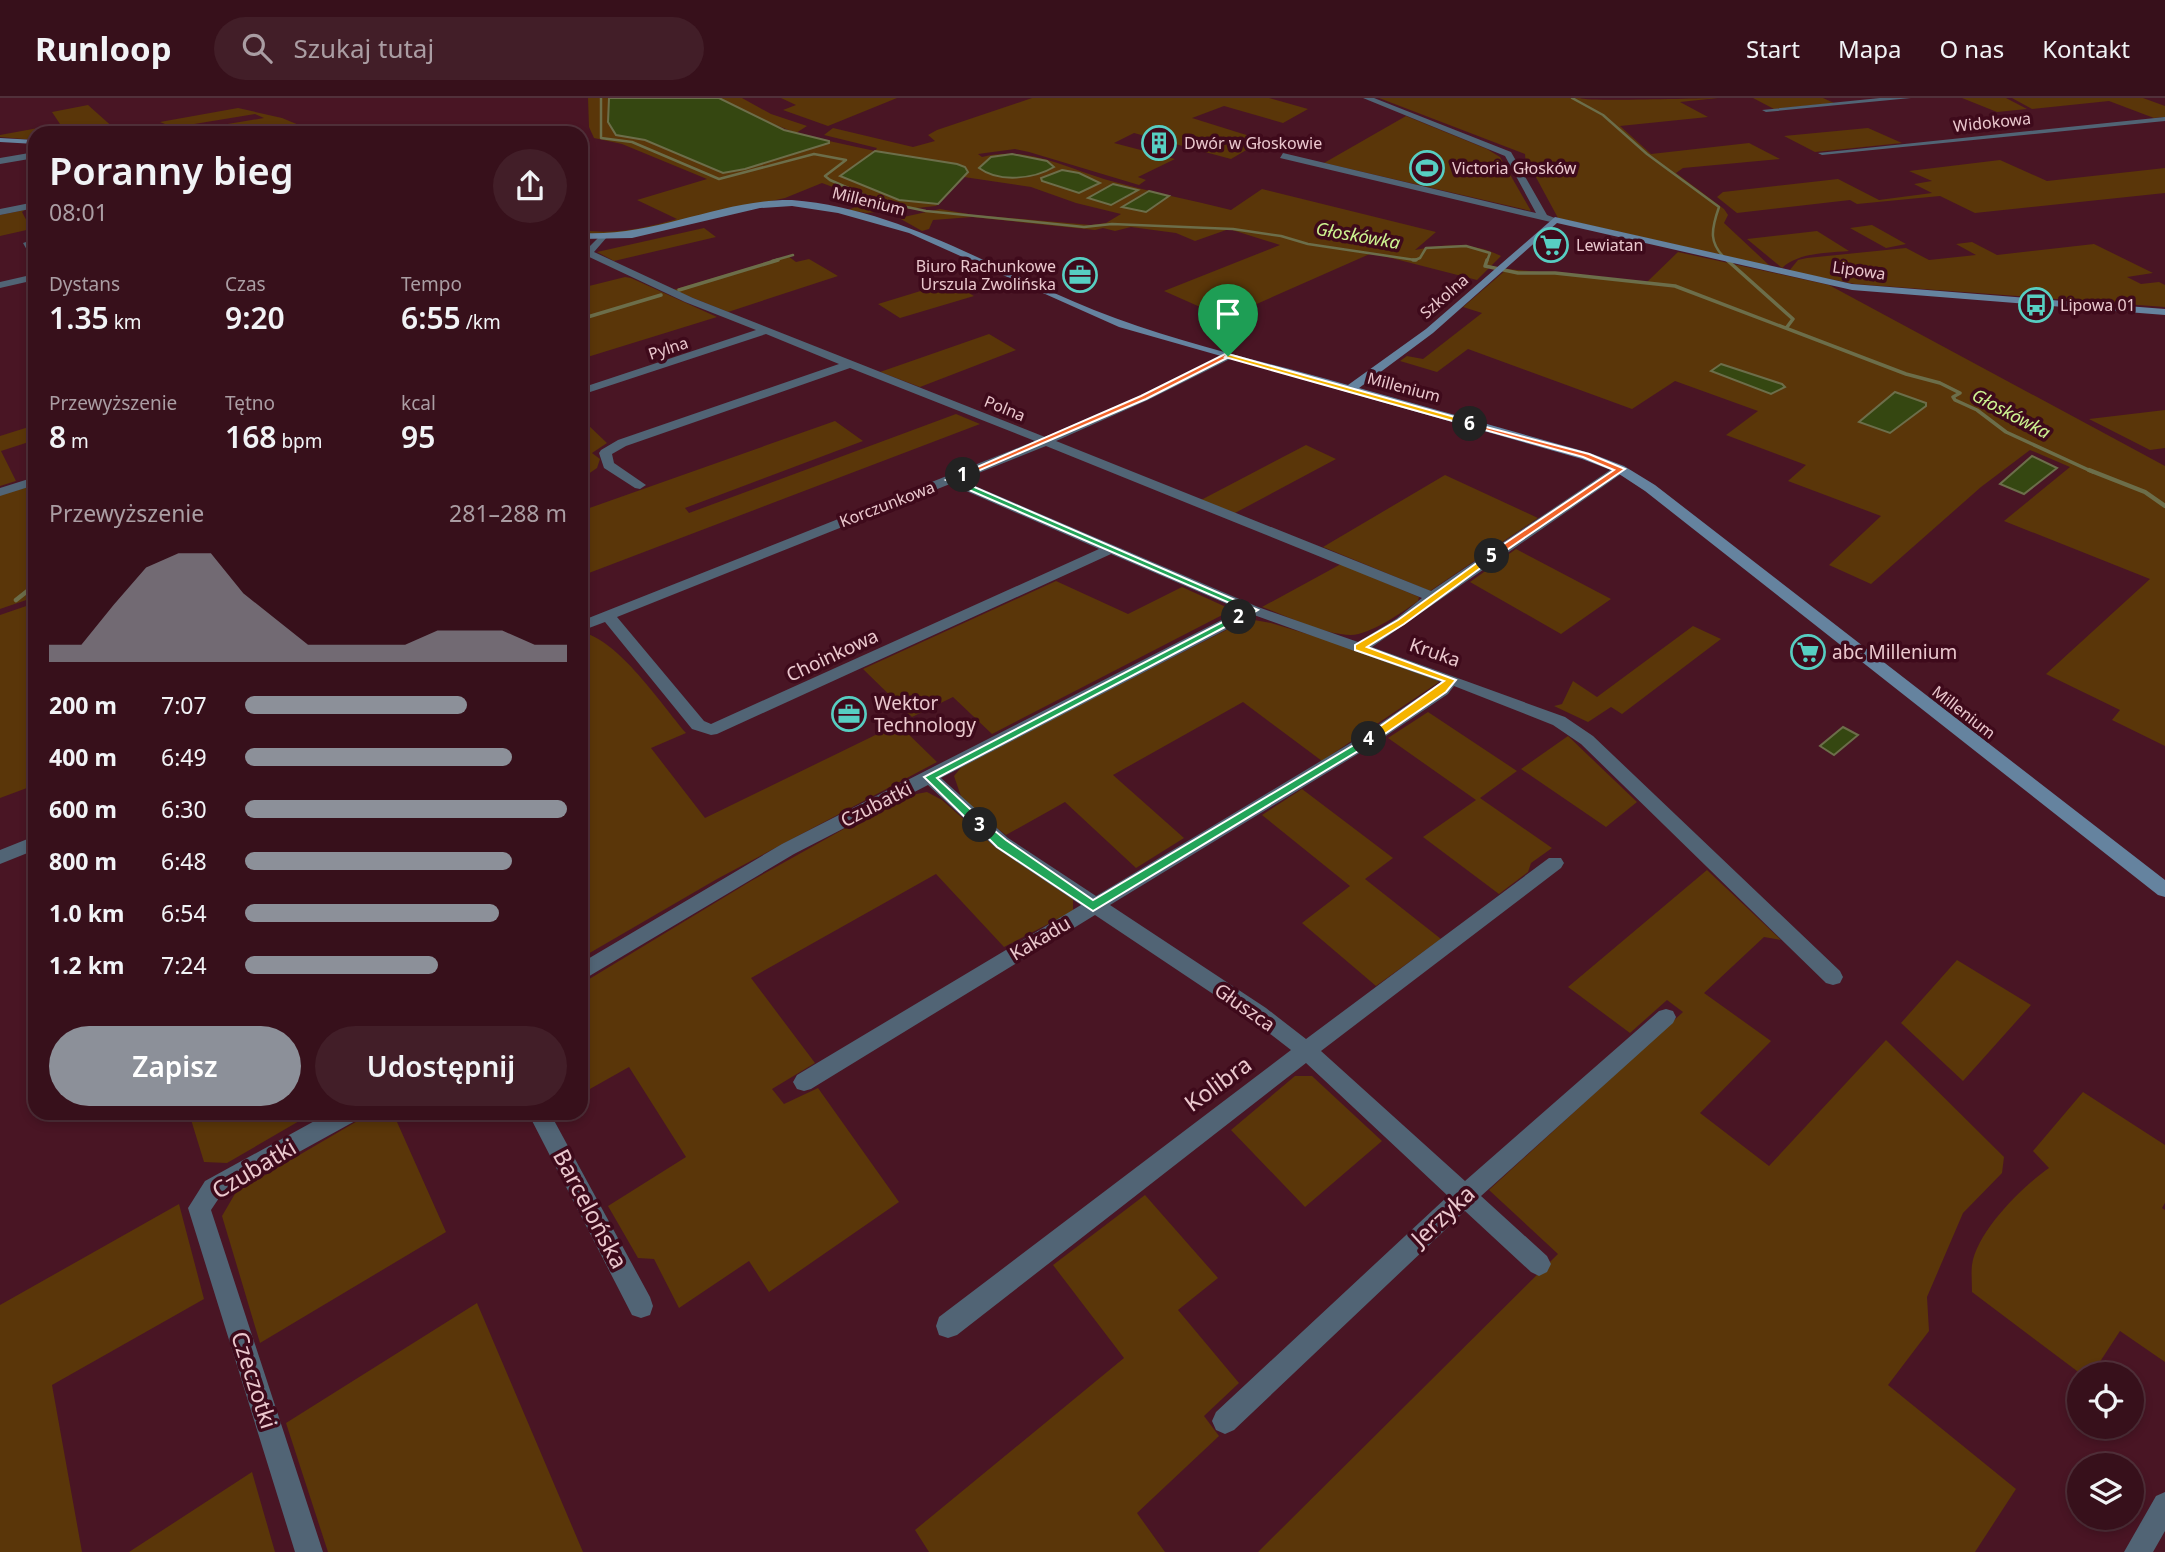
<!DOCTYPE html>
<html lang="pl">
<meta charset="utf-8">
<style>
:root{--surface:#37101b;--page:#421e28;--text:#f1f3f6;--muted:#aa9da3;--line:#51303a;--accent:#8c9099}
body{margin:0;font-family:"Noto Sans",sans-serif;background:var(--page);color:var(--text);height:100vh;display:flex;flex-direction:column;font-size:26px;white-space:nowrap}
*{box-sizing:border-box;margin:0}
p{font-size:23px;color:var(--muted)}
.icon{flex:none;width:38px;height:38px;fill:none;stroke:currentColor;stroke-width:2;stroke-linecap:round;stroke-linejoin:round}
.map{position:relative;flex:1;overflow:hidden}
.sheet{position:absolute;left:28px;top:28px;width:560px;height:994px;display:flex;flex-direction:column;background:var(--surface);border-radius:21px;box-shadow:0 4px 10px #0003,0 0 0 2px var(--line)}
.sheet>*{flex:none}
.controls{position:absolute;left:2067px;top:1264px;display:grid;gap:14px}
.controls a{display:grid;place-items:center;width:77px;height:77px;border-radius:50%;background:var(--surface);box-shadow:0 4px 10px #0003,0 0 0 2px var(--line);font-size:35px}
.pin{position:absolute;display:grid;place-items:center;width:60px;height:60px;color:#fff;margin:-72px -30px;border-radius:50% 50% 50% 0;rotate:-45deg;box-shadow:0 0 7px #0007}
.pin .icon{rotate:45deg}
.km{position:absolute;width:35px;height:35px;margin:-18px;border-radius:50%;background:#222;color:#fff;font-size:19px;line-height:35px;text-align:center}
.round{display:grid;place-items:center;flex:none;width:74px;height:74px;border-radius:37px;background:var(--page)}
.head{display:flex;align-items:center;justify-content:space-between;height:119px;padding:0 21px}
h1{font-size:38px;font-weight:600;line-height:52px}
.stats{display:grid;grid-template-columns:repeat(3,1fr);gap:10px;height:119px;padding:7px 21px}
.stats div{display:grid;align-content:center}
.stats b{font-size:30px;font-weight:600}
.stats small{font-size:19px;font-weight:400}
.stats p{font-size:19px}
.chart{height:196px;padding:14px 21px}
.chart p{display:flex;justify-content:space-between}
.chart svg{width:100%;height:126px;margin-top:7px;fill:var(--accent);opacity:.7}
.action{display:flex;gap:14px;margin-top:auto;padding:14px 21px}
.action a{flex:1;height:80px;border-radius:42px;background:var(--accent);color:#fff;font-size:28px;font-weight:600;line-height:80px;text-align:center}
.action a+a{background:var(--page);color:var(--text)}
ul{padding:0 21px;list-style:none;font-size:23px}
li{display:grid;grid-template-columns:112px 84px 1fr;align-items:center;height:52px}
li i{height:18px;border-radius:9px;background:var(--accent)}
header{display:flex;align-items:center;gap:42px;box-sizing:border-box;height:98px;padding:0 35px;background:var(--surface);border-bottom:2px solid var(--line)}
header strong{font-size:33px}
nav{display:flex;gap:38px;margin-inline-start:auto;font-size:24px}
.search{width:490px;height:63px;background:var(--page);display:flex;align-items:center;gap:18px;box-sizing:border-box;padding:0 24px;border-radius:38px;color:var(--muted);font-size:26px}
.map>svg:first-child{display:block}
.green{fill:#5a3609;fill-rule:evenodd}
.water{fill:#354711;stroke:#6c6e4a;stroke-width:2}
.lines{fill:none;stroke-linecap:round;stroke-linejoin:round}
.stream-far2{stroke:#6c6e4a;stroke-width:2.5}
.stream-far1{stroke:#6c6e4a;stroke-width:3.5}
.stream{stroke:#6c6e4a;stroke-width:4.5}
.street{fill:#516475;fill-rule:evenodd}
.secondary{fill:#65839f;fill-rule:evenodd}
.split-1{fill:#f0652b;stroke:#fff;stroke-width:2}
.split-2{fill:#22a559;stroke:#fff;stroke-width:2}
.split-3{fill:#22a559;stroke:#fff;stroke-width:2}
.split-4{fill:#22a559;stroke:#fff;stroke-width:2}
.split-5{fill:#f5b400;stroke:#fff;stroke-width:2}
.split-6{fill:#f0652b;stroke:#fff;stroke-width:2}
.split-7{fill:#f5b400;stroke:#fff;stroke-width:2}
.labels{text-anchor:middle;stroke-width:7;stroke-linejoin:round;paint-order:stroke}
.far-street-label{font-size:16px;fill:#ebc8ce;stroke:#3e0a1b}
.far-poi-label{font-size:16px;fill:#ebc8ce;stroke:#3e0a1b;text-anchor:start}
.far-water-label{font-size:18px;font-style:italic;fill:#cdf391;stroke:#3e0a1b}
.street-label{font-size:19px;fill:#ebc8ce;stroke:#3e0a1b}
.poi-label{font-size:19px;fill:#ebc8ce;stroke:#3e0a1b;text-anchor:start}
.near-street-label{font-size:23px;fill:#ebc8ce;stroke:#3e0a1b}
</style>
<header>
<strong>Runloop</strong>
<div class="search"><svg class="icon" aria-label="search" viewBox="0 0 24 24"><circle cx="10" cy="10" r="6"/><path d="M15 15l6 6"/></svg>Szukaj tutaj</div>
<nav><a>Start</a><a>Mapa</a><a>O nas</a><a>Kontakt</a></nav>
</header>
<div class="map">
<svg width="2165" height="1454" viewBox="0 0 2165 1454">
<rect width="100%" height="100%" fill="#491524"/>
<path class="green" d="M588,0H609L608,24L616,37L645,42L723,75L745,71L829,45V43L875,53L877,50L824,37L833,30L913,49L935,43L928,37L937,32L1032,0H1269L1308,11L1283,25L1224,8L1192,20L1256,40L1248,45V51L1231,61L1134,35L1114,45L1175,61L1138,79L1146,82L1139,87L1029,54L1015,51L978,56L982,59C1029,47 1067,71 1111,83C1151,94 1191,102 1231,112L1262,91L1436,134L1415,152C1443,146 1475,144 1501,158L1477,182L1372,155L1225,220L1164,193L1280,147L1229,131L1195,143L1176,135L1131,129L1115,133L1103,130L1095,132L972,119L933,122L929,131L922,133L899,120L940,111L974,117L1091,127L1106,125L1121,116L1076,105L1031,89L964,79L968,73L965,69L957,66L875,53L841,78L899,102L938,106L936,108L867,115L848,112L860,107L862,100L822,85L785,100L627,135L581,136V132C614,137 646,130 677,121L637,102L707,81L622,46L594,40L589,29Z
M719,0H742L771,16L807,28L796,35L738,12Z
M781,0H897L828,28L783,12L796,7Z
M1379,0H1580C1588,4 1699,0 1718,0L1680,4L1708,19L1620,28L1651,56L1749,45L1780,61L1683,70L1676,75L1724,111L1728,117L1724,125L1770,168L1558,120L1531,70L1526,69L1525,56Z
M1753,0H1823L1834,5L1774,11Z
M1962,0H2006L2027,11L1997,14Z
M2012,0H2143L2165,8V19L2154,20L2109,3L2032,11Z
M88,7L116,32L130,30L133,35H35V42L0,39V37L60,26L52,14Z
M238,10L282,20L311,32L299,35L186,33L264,20L255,16L182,28H170L160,24Z
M1406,18L1487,51L1500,59L1531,113L1324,65Z
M1868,30L1902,45L1815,54L1784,38Z
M2000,62L2047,83L2165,70V95L1975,115L1940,98L1857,106L1850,102L1737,115L1717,99L1723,94L1838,81L1879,102L1932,95L1914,86L1932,83L1909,73Z
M25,112L22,114L31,131L0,138V117Z
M1872,127L1906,146L1886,150L1850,130Z
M704,130L716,139L614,163L597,154Z
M1817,133L1849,153C1824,155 1798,155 1782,170L1747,141Z
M1972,144L1997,157L2094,146L2153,175L2127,179L2141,186L2159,184L2165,187V209L1855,186L1789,173L1798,162L1807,160L1906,150L1929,162L1976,157L1956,146Z
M1678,154L1829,187L2165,368V648L2112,622L2120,612L2046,576L2150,481L2004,423L2070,369L2030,352L1981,389L1871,486L1829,467L1881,418L1788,383L1806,367L1726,337L1758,313L1675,283L1632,311L1468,251L1437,274L1400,263L1407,258L1423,261L1482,215L1463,209L1507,171L1647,184ZM1926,308L1890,335L1859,324Z
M788,158L796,164L809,161L838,178L728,214L673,192Z
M625,179L631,180L717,219L581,261V190Z
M950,184L974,198L900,220L878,206Z
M989,236L1016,252L920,289L880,274Z
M2165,312V350L2150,352L2089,321Z
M956,316L980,326L581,478V413L835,323L863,343L685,410L689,415Z
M587,326L607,345L592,355L600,361L597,370L581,381V327Z
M35,327V342L1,353L16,383L0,388V338Z
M1306,347L1336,361L1235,415L1201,402Z
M1445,377L1538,420L1430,493L1323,449Z
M31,388L35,395V499L0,511V397Z
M1516,451L1611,501L1561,536L1470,484Z
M1341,466L1419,499L1418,503C1403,514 1369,537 1351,537C1321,536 1290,519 1262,509Z
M1056,483L1128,516L1182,489L1226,509L1230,513L992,636L953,599L912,619L863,571Z
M35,505V687L0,700V517Z
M1254,522L1271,525L1350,549L1432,579L1439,584L1322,663L1243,604L1113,677L1184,740L1136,770L1065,704L1006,737L963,704L954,678L963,667L1242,524Z
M1693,528L1721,541L1622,616L1611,609L1588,624L1554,608L1562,606L1573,583L1597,599Z
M581,534C618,541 661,606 686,635L651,650L705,720L898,626L937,664L717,781L581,860Z
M1428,614L1517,673L1480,700L1552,750L1531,765L1528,774L1499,796L1423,739L1476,702L1388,640Z
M1568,638L1637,704L1606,729L1521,671Z
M1302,691L1393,760L1365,781L1441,841L1376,888L1302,825L1350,788L1262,717Z
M927,694L942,702L994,748L1073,801V813L1004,849L936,776L751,880L815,965L772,991L784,1006L818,990L899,1104L769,1194L749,1163L679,1210L654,1161L638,1160L608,1108L686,1059L629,969L581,996V886L751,783L901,699Z
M1707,772L1781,842L1764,839L1704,895L1771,943L1700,1015L1769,1068L1886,942L2004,1059L2002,1075L1963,1115L1927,1199L1929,1233L1888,1287L2016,1391L1975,1454H1258L1558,1156L1489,1092L1683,914L1667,902L1630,935L1568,889Z
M1957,862L2031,907L1963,983L1901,925Z
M1295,978H1312L1382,1043L1305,1109L1231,1032Z
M2083,994L2165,1047V1105L2162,1110L2165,1112V1264L2120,1233L2092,1276H2081L1972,1194C1972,1185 1971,1175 1972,1167C1977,1133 2023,1088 2049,1070L2033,1053Z
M189,1015H313L227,1065L204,1064Z
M371,1015H393L446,1134L260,1245L222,1118L236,1094Z
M1145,1097L1218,1180L1178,1212L1239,1285L1204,1318L1219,1338L1137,1415L1165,1454H929L915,1432L1124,1260L1053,1167Z
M179,1106L204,1201L52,1287L82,1454H0V1207Z
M477,1205L583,1454H328L286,1325Z
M252,1374L275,1454H129Z"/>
<path class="water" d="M609,0H719L784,32L829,43V45L745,71L723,75L645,42L616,37L608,24Z
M875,53L957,66L965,69L968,74L938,106L899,102L840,78Z
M1012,56L1047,63L1054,69C1034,81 999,85 979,70L991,59Z
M1062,72L1079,75L1100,85L1079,95L1042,83L1041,80Z
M1113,86L1138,92L1111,107L1088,100Z
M1149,93L1169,98L1146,114L1122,109Z
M1721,266L1782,286L1785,289L1771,296L1711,273Z
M1895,294L1926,305V308L1890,335L1859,324Z
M2032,358L2057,370L2024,396L2000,386Z
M1843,629L1858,637L1834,657L1820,648Z"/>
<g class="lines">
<path class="stream-far2" d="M601,0V40L632,44L719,81L814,56L846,62L825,78L830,82L878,103L926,113L1084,129L1112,126L1233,131L1281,138L1308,146L1415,162L1420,160L1426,150L1466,148L1490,155L1487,163
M1572,0L1603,17L1647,56L1719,109C1711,132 1708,146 1728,163
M772,163L793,157"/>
<path class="stream-far1" d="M1413,162H1416
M1487,162L1485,168L1518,175H1555L1675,188L1906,276L1940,285L1960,295L1953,299L1955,302L1977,312L2006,334L2093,374
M1727,162L1793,221L1787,229
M679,192L778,162
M581,221L661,197"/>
<path class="stream" d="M2089,372L2145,394L2165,408
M16,502L35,487"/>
<path class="street" d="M1363,0H1374L1511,54L1547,117L1560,122L1555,125L1280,60L1283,55L1536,115L1505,58Z
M1880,0H1911L1766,14L1762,12Z
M2165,19V23L1822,57L1818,55Z
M35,54V60L0,66V60Z
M35,104V110L0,117V111Z
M602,136L607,139L594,154L693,200L1045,339L1140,298L1224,256H1232V260L1148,302L1056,343L1431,493L1616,368H1624V374L1372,549L1565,619L1593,638L1840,873L1843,879L1840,885L1833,887L1826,885L1581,646L1553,627L1454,588L1448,596L1371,648L1110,807L1266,910L1306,941L1549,760H1561L1564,765L1561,770L1321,953L1465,1083L1659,913L1666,911L1673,913L1676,919L1673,925L1481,1098L1547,1158L1551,1166L1547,1174L1539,1178L1531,1174L1465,1113L1234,1332L1225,1336L1216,1332L1212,1323L1216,1314L1448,1098L1306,965L957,1237L948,1240L939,1237L936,1228L939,1219L1291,952L1252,922L1095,817L811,991L804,993L797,991L793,984L797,977L1081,807L996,750L928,687L794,756L581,883V865L782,746L1241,512L1111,456L717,636L711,637L692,631L605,524L581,533V523L1035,343L850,270L626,348L612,356L614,365L646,387L640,391L635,390L604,370L599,355L601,352L618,342L839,266L766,236L581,297V290L756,232L685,204L585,157V153ZM1046,348L1422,500L1396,521L1358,544L1258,509L961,382ZM950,386L1099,451L711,626L704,623L617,519ZM1254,517L1441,584L1359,640L1096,798L1008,740L941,680Z
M35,141V162L32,161L23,145Z
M35,176V182L0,190V184Z
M35,379V387L0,398V390Z
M35,738V752L0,766V752Z
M329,1015H360L357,1022L221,1097L211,1112L323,1454H295L188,1110L205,1083Z
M528,1015H550L650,1199L653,1208L650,1217L641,1220L632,1217Z
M2165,1394V1433L2153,1454H2124L2156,1398Z"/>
<path class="secondary" d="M0,40L35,42V46L0,44Z
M792,102C902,111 994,172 1094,212C1176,245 1264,263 1348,287L1426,231L1555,119L1852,186L2165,211V217L1852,192L1557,125L1433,235L1359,290L1590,355L1624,368L1655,387L2165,782V799L2158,797L1645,393L1616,374L1582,361L1119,229L909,135L838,115L792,108L760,110L632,140L581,141V135C657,139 720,101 792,102Z"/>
</g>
<path class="split-1" d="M1225,256L1231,258L1146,301L966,378L959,377L1141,298Z"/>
<path class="split-2" d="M961,375L968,377L958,382L1258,512L1243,521H1236V517L1246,512L946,382Z"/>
<path class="split-3" d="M1236,517L1244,519L937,680L984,724V730H976L924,679Z"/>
<path class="split-4" d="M1369,638L1374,641L1373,644L1093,813L997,749L975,727L976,724H984L1006,742L1093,802Z"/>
<path class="split-5" d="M1489,456L1497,458L1404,526L1367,549L1456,582L1446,594L1373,644H1365V639L1444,583L1355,552V547L1398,522Z"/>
<path class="split-6" d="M1467,324L1589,356L1625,371L1495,460H1489V456L1614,372L1583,359L1467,327Z"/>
<path class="split-7" d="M1228,256L1473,324L1474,326L1467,327L1225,259Z"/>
<defs>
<g id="building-ring" transform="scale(1.75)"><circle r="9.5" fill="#3e0a1b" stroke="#57cec2" stroke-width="1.5"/><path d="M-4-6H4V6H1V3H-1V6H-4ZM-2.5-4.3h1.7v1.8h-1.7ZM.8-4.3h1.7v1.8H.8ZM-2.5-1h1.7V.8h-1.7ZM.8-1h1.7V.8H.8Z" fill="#57cec2"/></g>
<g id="stadium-ring" transform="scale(1.75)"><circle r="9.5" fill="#3e0a1b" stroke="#57cec2" stroke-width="1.5"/><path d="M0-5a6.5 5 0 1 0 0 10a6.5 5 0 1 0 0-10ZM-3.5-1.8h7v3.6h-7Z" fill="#57cec2"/></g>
<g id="supermarket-ring" transform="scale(1.75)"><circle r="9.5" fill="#3e0a1b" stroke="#57cec2" stroke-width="1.5"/><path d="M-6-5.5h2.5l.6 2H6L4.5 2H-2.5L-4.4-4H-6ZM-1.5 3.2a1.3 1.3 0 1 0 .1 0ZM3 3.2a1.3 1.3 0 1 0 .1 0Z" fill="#57cec2"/></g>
<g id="office-ring" transform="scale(1.75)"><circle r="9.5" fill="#3e0a1b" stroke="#57cec2" stroke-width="1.5"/><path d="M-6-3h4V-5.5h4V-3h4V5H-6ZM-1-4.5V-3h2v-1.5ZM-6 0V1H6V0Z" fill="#57cec2"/></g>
<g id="bus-ring" transform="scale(1.75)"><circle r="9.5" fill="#3e0a1b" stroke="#57cec2" stroke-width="1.5"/><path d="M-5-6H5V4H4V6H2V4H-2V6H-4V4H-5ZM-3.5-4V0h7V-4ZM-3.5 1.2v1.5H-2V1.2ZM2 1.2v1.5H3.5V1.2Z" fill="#57cec2"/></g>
</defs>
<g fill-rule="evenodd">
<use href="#building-ring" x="1159" y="45"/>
<use href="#stadium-ring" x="1427" y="70"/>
<use href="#supermarket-ring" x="1551" y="147"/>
<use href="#office-ring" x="1080" y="177"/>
<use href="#bus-ring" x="2036" y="207"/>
<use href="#supermarket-ring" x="1808" y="554"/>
<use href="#office-ring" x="849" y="616"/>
</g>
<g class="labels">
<g class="far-street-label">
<text transform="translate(1992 24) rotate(-6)" y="6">Widokowa</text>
<text transform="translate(869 103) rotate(14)" y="6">Millenium</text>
<text transform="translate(1859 172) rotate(8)" y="6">Lipowa</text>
<text transform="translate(1444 198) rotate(-41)" y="6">Szkolna</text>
<text transform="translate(668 250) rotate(-18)" y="6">Pylna</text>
<text transform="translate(1404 289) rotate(15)" y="6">Millenium</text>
<text transform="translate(1005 310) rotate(22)" y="6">Polna</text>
<text transform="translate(887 406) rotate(-21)" y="6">Korczunkowa</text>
<text transform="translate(1964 614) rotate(38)" y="6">Millenium</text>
</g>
<g class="far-poi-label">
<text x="1184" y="51">Dwór w Głoskowie</text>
<text x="1452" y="76">Victoria Głosków</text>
<text x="1576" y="153">Lewiatan</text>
<text x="1056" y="174" text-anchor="end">Biuro Rachunkowe<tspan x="1056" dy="18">Urszula Zwolińska</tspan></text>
<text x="2060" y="213">Lipowa 01</text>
</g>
<g class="far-water-label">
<text transform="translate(1358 138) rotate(10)" y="6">Głoskówka</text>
<text transform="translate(2011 316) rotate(28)" y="6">Głoskówka</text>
</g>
<g class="street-label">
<text transform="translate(1435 554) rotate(19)" y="7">Kruka</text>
<text transform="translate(832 557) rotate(-25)" y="7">Choinkowa</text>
<text transform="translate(876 706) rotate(-27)" y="7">Czubatki</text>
<text transform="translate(1040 840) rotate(-31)" y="7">Kakadu</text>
<text transform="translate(1245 909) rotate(35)" y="7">Głuszca</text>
</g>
<g class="poi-label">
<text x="1832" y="561">abc Millenium</text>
<text x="874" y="612">Wektor<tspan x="874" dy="22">Technology</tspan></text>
</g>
<g class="near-street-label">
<text transform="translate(1218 986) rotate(-36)" y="8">Kolibra</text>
<text transform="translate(254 1071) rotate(-31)" y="8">Czubatki</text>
<text transform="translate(590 1111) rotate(62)" y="8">Barcelońska</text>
<text transform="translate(1443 1118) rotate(-43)" y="8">Jerzyka</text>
<text transform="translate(254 1282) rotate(72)" y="8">Czeczotki</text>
</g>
</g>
</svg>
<div class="controls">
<a><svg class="icon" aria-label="locate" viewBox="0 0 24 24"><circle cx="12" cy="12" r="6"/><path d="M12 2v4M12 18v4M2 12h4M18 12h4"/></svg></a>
<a><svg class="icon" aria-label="layers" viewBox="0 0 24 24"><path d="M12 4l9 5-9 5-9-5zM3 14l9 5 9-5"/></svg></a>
</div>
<div class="pin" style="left:1228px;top:258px;background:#1e9e55"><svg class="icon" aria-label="arrive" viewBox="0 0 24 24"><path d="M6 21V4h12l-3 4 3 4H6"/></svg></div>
<b class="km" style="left:963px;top:377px">1</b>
<b class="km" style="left:1239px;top:519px">2</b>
<b class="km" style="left:980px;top:727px">3</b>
<b class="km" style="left:1369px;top:641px">4</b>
<b class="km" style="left:1492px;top:458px">5</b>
<b class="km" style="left:1470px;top:326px">6</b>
<section class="sheet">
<div class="head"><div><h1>Poranny bieg</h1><p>08:01</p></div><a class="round"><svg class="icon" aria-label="share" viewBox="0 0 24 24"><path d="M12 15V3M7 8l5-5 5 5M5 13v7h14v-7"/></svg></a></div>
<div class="stats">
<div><p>Dystans</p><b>1.35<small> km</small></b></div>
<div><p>Czas</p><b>9:20</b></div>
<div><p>Tempo</p><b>6:55<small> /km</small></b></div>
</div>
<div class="stats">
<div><p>Przewyższenie</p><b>8<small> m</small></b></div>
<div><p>Tętno</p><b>168<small> bpm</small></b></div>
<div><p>kcal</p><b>95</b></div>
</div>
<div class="chart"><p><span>Przewyższenie</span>281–288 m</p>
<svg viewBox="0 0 160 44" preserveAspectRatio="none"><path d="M0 44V38L10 38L20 24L30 11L40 6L50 6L60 20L70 29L80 38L90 38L100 38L110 38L120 33L130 33L140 33L150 38L160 38V44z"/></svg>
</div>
<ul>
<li><b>200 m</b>7:07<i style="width:69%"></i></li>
<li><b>400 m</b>6:49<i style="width:83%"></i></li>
<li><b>600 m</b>6:30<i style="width:100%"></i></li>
<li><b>800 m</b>6:48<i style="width:83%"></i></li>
<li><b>1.0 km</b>6:54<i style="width:79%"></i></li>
<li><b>1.2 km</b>7:24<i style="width:60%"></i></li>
</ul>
<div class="action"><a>Zapisz</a><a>Udostępnij</a></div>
</section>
</div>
